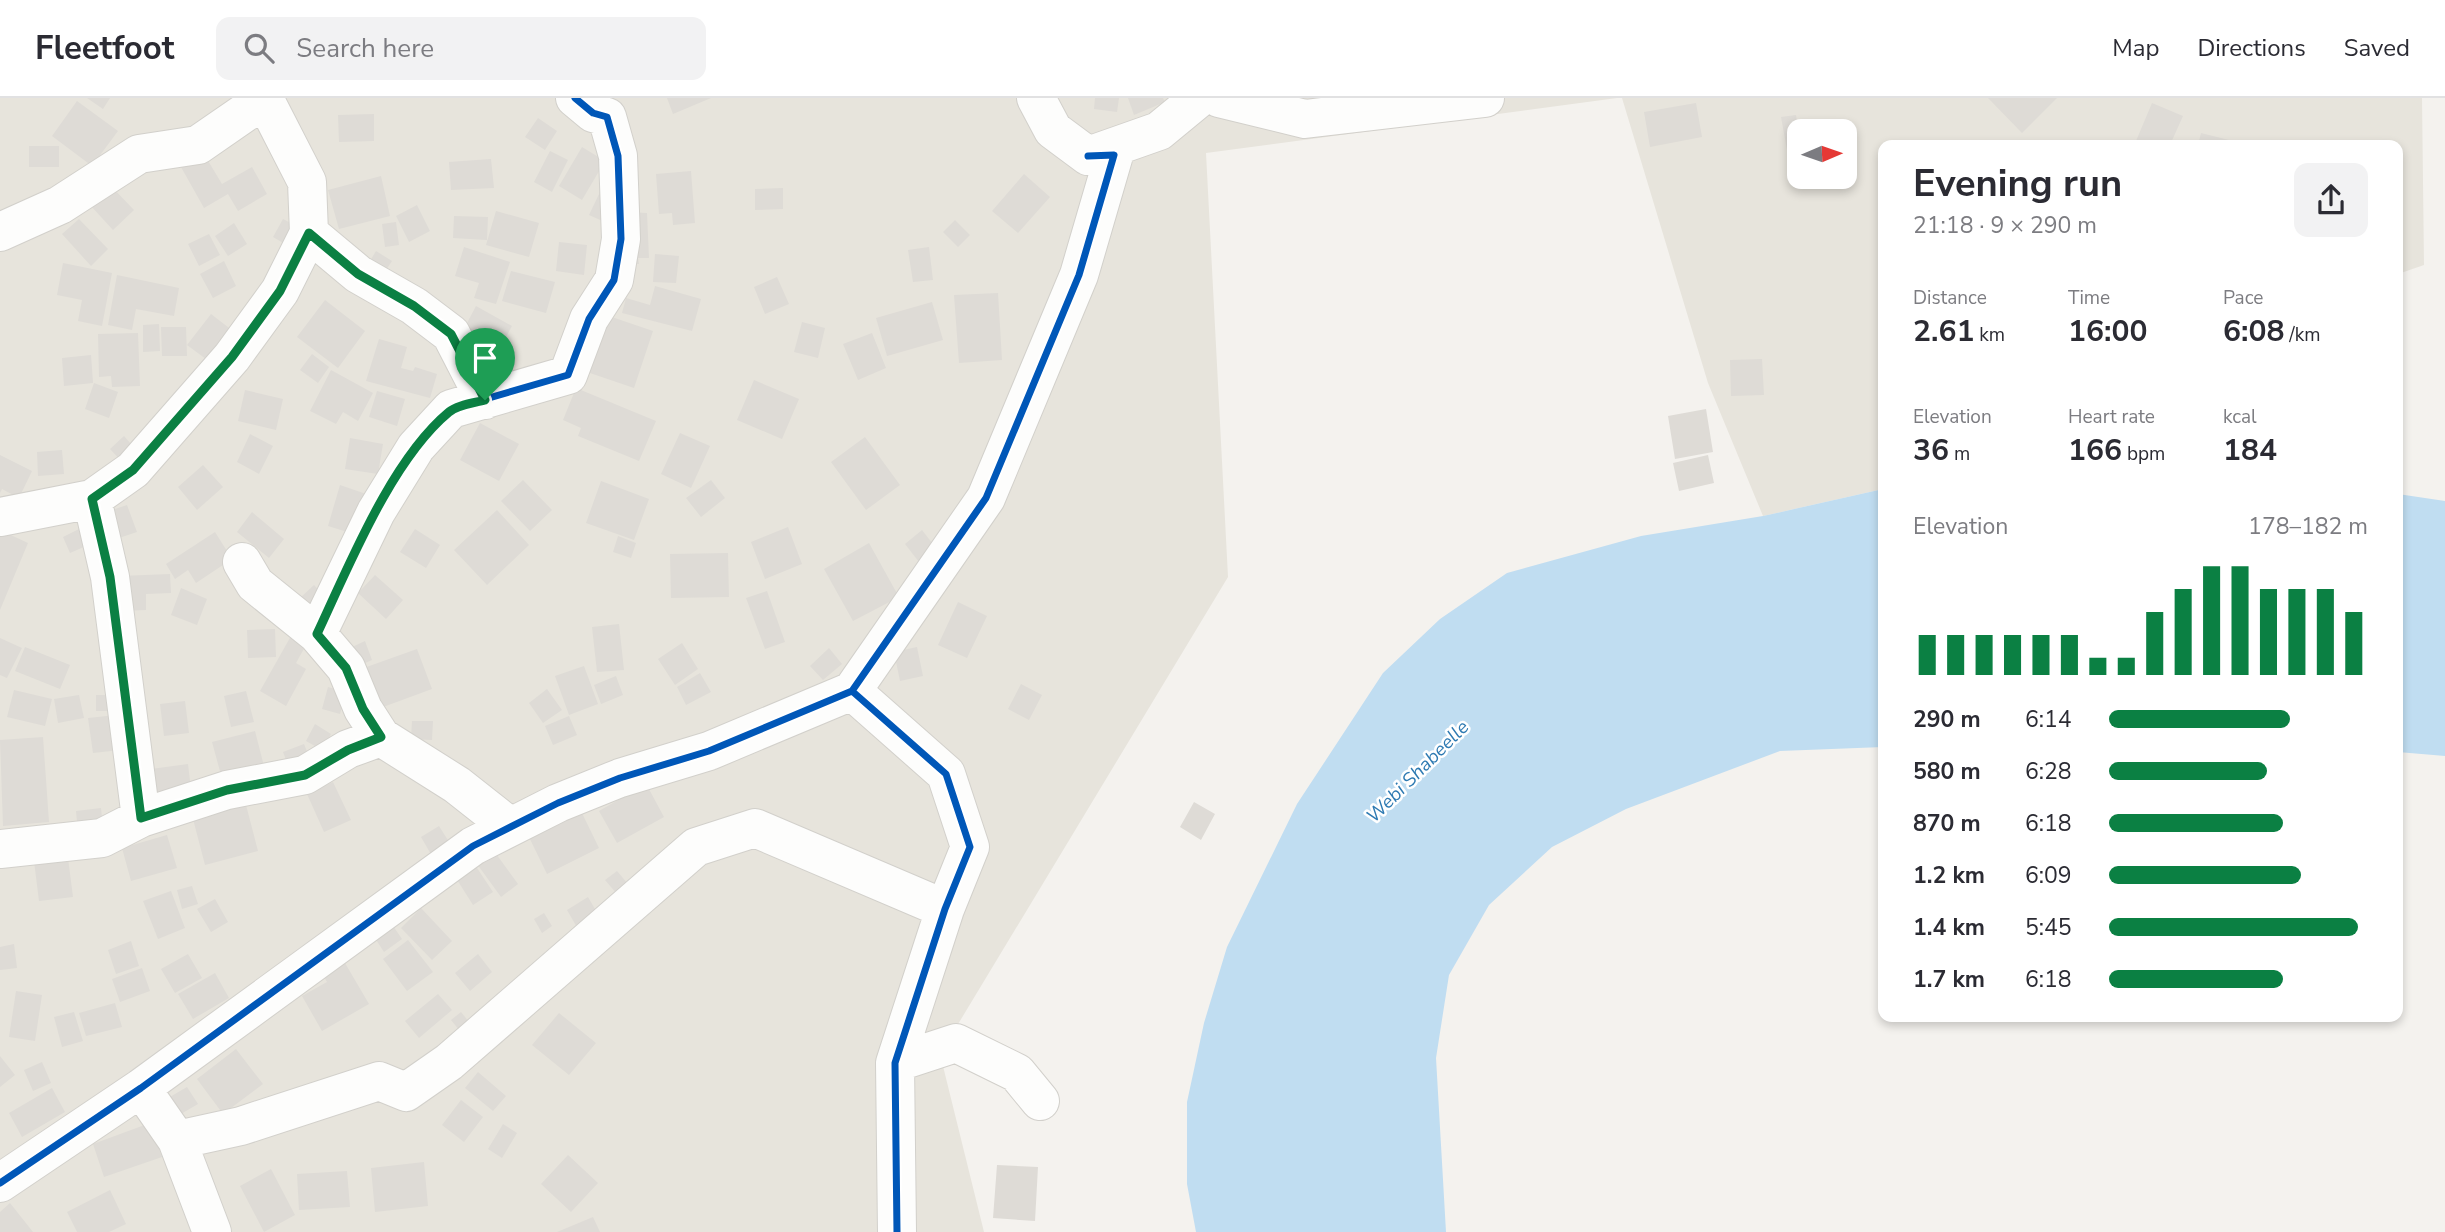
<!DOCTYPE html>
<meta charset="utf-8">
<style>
:root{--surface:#fff;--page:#f2f2f3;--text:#2b2b33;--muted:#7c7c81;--line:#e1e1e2;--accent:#0b8043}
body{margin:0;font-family:"Nunito Sans",sans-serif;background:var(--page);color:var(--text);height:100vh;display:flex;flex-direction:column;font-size:26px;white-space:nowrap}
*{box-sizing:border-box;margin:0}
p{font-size:23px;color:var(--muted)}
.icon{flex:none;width:38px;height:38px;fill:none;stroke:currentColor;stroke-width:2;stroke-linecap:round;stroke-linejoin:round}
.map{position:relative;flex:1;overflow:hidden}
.sheet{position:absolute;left:1878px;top:42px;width:525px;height:882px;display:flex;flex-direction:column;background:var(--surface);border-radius:14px;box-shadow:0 4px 10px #0003}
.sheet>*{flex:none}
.needle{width:46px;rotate:88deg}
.fabs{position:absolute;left:1787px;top:21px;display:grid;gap:14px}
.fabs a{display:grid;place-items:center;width:70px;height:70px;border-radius:14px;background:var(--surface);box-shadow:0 4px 10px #0003;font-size:35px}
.pin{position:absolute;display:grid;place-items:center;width:60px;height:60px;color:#fff;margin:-72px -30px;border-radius:50% 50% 50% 0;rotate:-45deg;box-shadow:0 0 7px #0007}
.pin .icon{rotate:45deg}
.round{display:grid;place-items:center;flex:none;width:74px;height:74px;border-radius:14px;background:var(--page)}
.summary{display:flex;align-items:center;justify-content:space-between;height:119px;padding:0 35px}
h1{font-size:38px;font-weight:700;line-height:52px}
.figures{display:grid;grid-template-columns:repeat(3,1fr);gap:10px;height:119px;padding:7px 35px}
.figures div{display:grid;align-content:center}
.figures b{font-size:30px;font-weight:700}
.figures small{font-size:19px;font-weight:400}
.figures p{font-size:19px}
.chart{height:196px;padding:14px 35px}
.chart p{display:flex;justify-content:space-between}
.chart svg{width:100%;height:126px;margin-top:7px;stroke:var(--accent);stroke-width:6}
ul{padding:0 35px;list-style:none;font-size:23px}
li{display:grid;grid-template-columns:112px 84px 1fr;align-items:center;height:52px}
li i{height:18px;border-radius:9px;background:var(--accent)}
header{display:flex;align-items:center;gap:42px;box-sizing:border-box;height:98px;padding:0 35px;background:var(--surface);border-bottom:2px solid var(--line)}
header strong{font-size:33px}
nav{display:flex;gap:38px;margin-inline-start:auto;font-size:24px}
.search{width:490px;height:63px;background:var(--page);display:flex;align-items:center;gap:18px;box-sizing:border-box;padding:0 24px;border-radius:14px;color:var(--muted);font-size:26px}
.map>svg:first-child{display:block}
.residential{fill:#e7e4dc;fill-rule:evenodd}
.water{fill:#c0ddf1}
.building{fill:#dedbd6}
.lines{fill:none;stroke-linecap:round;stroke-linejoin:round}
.minor-casing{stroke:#d2d0cb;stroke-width:40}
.minor{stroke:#fdfdfc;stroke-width:38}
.cycleway-casing{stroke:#fff;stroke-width:11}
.cycleway{stroke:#0057b8;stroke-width:7}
.route-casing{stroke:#fff;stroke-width:14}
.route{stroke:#0b8043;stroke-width:9}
.labels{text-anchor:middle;stroke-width:5;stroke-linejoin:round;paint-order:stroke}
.water-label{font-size:19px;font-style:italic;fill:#2e7ab2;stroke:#fff}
</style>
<header>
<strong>Fleetfoot</strong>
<div class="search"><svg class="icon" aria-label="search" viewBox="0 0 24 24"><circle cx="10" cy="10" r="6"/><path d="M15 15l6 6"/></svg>Search here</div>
<nav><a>Map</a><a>Directions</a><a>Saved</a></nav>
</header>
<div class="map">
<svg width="2445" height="1134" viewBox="0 0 2445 1134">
<rect width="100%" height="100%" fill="#f4f2ee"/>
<path class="residential" d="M0,0H1617L1206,55L1228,479L940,956L984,1134H0Z
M1622,0H2422L2424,167L2398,176V47H1883V391L1763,418L1708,285ZM1799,33H1844V79H1799Z"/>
<path class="water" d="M1883,391V649L1780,653L1626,711L1552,749L1489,807L1449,877L1436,960L1446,1134H1196L1187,1086V1004L1204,925L1227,849L1297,706L1383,575L1440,521L1507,475L1641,438L1763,418Z
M2398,396L2445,403V658L2398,654Z"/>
<path class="building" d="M87,0H110L103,11Z
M667,0H711L673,16Z
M1095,0H1119L1117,14L1094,11Z
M1128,0H1163L1165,4L1134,17Z
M1988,0H2057L2022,35Z
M77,3L118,33L92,68L52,38Z
M1696,5L1702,39L1650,49L1644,14Z
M2152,5L2183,18L2170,47H2147L2136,43Z
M374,16V43L339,44L338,17Z
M1796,17L1798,29L1836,23L1838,33H1799V78L1792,79L1781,19Z
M538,20L557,33L545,52L525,39Z
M2201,35L2233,43L2232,47H2198Z
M29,48H59V69H29Z
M582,49L605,63L582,102L559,88Z
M550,53L568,62L552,94L534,84Z
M204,56L222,86L252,69L267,96L238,113L228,96L204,110L181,69Z
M491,61L494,90L451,92L449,64Z
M691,73L695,125L673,127L672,115L659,116L656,76Z
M1024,76L1050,99L1018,135L992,113Z
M381,78L390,118L339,131L328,92Z
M111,88L134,112L113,132L90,107Z
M783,90V111L755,112V91Z
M600,94L617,102L607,125L589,117Z
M417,107L430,133L409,144L396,118Z
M496,113L539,125L529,159L486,147Z
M627,114L647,115L649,160H638L639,166H625Z
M454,118L488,119L487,142L453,140Z
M79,121L108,151L91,168L62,136Z
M283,121L300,130L290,149L273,139Z
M955,122L970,137L958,149L943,134Z
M396,124L399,147L385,149L382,126Z
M234,125L247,146L228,158L215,138Z
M209,136L220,157L199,168L188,146Z
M559,144L587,147L584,177L556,173Z
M464,149L510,164L496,206L474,200L479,185L455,178Z
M929,149L933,182L913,184L908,152Z
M376,153L392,163L382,178L367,168Z
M655,156L679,158L676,185L653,184Z
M224,163L236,188L213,200L200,176Z
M63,165L112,175L102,228L78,223L82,202L57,197Z
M511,173L555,184L546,215L502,203Z
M117,177L179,190L174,218L136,211L132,232L108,227Z
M777,179L789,206L765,216L754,189Z
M655,188L701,201L692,233L622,215L626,200L650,207Z
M998,195L1002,262L959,265L954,197Z
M325,202L365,233L338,270L297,239Z
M932,204L943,242L887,258L876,220Z
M476,208L512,228L493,263L457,244Z
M211,216L233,233L210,264L187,247Z
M603,216L653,233L634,290L584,273Z
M802,224L825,230L818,260L794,254Z
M159,226L160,253L143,254V227Z
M161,229H186L187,258H162Z
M138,235L140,288L112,289L111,278L99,279L98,236Z
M872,235L886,270L858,282L843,246Z
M379,241L407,249L401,270L413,273L415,269L437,276L430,300L366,283Z
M312,256L329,269L318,285L300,272Z
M91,257L93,285L64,288L62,260Z
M1762,261L1764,297L1731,298L1730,262Z
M331,272L373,295L358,323L343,314L336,326L310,313Z
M754,282L799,301L782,341L737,322Z
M94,285L118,294L109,320L85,311Z
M576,290L656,323L639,363L578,338L581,330L563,322Z
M245,292L283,301L276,332L238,323Z
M377,293L405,301L397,328L369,319Z
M1706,311L1713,354L1675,361L1668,318Z
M480,325L519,346L499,383L460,362Z
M680,335L710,348L691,390L661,376Z
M250,336L273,348L259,376L237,364Z
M124,338L139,355L126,368L110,351Z
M865,339L900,387L866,412L831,364Z
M350,340L383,346L378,376L345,371Z
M62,352L64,376L38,378L37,354Z
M0,357L32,373L19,400L2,391L0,395Z
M1708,357L1714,385L1679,393L1673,365Z
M203,367L223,389L197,412L178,389Z
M523,382L552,412L530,433L501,403Z
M711,382L725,400L701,419L686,400Z
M601,383L649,401L634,442L586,425Z
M340,387L369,397L357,437L328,428Z
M127,407L137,434L113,442L103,415Z
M497,412L529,447L487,487L454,452Z
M252,414L284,441L269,460L237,434Z
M788,429L802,466L765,481L751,444Z
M79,431L86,448L70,455L63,439Z
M415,431L440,447L426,470L400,454Z
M0,432L28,445L0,512Z
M922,432L936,450L919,464L905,446Z
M215,434L232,461L196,485L188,472L175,481L166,466Z
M618,438L636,445L631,460L613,454Z
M869,445L899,499L853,523L824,471Z
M728,455L729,499L671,500L670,456Z
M170,476L171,495L146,496V512L121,513L120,478Z
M375,477L403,502L386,521L358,495Z
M314,487L326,500L311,515L299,501Z
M181,490L207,501L197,527L171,517Z
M767,493L785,544L765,551L746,500Z
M958,504L987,518L967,560L938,547Z
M619,526L624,572L597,574L592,529Z
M275,531L276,559L248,560L247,532Z
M291,538L306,547L296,565L306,571L286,608L260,593Z
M0,540L22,550L7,580L0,577Z
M365,543L372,562L356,569L348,551Z
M682,545L698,571L675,587L658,561Z
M25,549L70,567L60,591L15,573Z
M917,549L923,578L900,583L894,554Z
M829,550L842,566L823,582L810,568Z
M417,551L432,591L375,612L361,571Z
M584,568L598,606L569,617L555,578Z
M700,575L711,594L686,607L677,589Z
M616,578L623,597L601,606L594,587Z
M1021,586L1042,597L1029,622L1008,611Z
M328,589L346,594L340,616L322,611Z
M547,591L562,612L543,625L529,605Z
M14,592L52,601L45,628L7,619Z
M246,593L254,624L231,629L224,598Z
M79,597L84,620L58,625L54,601Z
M96,597H113L114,613H96Z
M185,603L189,635L164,638L160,606Z
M116,617L120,652L93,655L88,620Z
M569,618L577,637L553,647L545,628Z
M412,623H433L432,642L411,641Z
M315,626L331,636L322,652L306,643Z
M255,633L266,676L224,688L212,644Z
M43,639L49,724L3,728L0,642Z
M304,646L312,666L291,675L283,654Z
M188,666L191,691L153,696L151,671Z
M643,680L664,719L617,745L599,713L620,701L616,695Z
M333,684L351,722L324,734L307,696Z
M1194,704L1215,716L1201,742L1180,729Z
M246,707L258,753L205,767L193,721Z
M579,709L599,750L547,776L527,735Z
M101,710L103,730L78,734L76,713Z
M439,728L451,747L432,758L421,739Z
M167,737L177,770L131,783L122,750Z
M494,753L518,786L501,799L477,766Z
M68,760L73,799L39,803L34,763Z
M473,764L493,794L473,807L454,777Z
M617,773L628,786L617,796L605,782Z
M192,788L198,806L182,811L177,792Z
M171,793L185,830L158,841L143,803Z
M588,799L599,818L578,831L567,812Z
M215,801L228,824L211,834L197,811Z
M421,810L452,843L432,862L401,830Z
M544,815L552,828L542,835L534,821Z
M389,822L402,841L384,854L371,834Z
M408,842L433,874L407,893L383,861Z
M131,843L139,868L116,876L108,852Z
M14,846L17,870L0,872V849Z
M335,848L369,906L322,933L302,898L327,884L314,861Z
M188,856L202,880L175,895L161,871Z
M478,856L492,874L470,893L455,875Z
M142,870L150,893L120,904L112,881Z
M215,875L229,900L193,921L178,896Z
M16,893L42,897L35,943L9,939Z
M438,896L452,912L419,940L405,923Z
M115,905L122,929L86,938L79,915Z
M74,914L83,943L62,949L54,919Z
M461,914L474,930L464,938L451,922Z
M559,915L596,945L569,977L532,947Z
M236,951L263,986L223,1016L197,981Z
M0,958L15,977L0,989Z
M42,964L51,985L33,993L24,972Z
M478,974L506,998L493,1013L465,990Z
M187,989L198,1006L174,1020L163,1003Z
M52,990L65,1014L22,1039L9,1015Z
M461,1002L483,1019L464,1044L442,1027Z
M150,1025L162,1059L104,1079L93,1046Z
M503,1026L517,1035L502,1060L488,1051Z
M568,1057L598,1085L571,1114L541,1086Z
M424,1064L428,1108L375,1114L371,1070Z
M997,1067L1038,1069L1035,1123L993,1120Z
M271,1071L295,1117L264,1134L240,1088Z
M347,1073L350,1109L299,1112L297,1076Z
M110,1092L126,1126L109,1134H77L67,1114Z
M10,1105L33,1134H0V1114Z
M593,1119L600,1134H557Z"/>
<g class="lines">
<g class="minor-casing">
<path id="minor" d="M1036,0L1053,32L1088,58L1159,33L1199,0
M1219,0L1305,21L1485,0
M265,2L307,84L309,135L358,176L414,208L451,236L485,302
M0,134L60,107L139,56L198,47L266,0
M92,401L133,372L232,259L280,193L309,135
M0,419L92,401L110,479L141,720
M242,464L255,486L317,536L346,570L363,611L381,639L457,687L509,728
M317,536L376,414L416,349L451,311L568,277L589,221L614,182L621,141L618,58L607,19L593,15L575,0
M852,593L946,676L970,749L945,811L895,965L897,1134
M0,751L102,740L141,720L227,692L305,677L348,651L381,639
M895,965L956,945L1017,975L1040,1003
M141,990L177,1042L212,1134
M177,1042L241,1028L379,983L406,994L449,964L696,749L755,730L945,811
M0,1085L141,990L473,748L558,705L620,680L709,653L852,593L986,400L1079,177L1114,57L1088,58"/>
</g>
<use href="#minor" class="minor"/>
<g class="cycleway-casing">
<path id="cycleway" d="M317,536L376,414L416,349L451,311L568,277L589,221L614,182L621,141L618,58L607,19L593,15L575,0
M852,593L946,676L970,749L945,811L895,965L897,1134
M0,1085L141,990L473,748L558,705L620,680L709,653L852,593L986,400L1079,177L1114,57L1088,58"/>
</g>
<use href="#cycleway" class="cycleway"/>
</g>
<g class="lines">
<g class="route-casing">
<path id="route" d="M309,135L358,176L414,208L451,236L485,302C474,305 457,307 449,314C391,362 349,468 317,536L346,570L363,611L381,639L348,652L305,677L227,692L141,720L110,479L92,401L133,372L232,259L280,193Z"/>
</g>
<use href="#route" class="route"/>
</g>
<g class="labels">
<g class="water-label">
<text transform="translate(1417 673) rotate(-45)" y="7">Webi Shabeelle</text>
</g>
</g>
</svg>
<div class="fabs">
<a><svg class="needle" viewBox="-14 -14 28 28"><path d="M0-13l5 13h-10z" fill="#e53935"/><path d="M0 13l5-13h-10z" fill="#7c7c81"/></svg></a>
</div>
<div class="pin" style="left:485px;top:302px;background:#1e9e55"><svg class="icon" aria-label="arrive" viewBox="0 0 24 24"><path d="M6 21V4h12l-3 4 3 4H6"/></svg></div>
<section class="sheet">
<div class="summary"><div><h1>Evening run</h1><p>21:18 · 9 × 290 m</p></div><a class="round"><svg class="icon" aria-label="share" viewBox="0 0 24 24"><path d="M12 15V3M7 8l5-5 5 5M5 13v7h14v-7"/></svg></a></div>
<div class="figures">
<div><p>Distance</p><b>2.61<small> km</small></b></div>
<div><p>Time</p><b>16:00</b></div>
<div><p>Pace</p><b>6:08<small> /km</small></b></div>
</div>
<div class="figures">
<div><p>Elevation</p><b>36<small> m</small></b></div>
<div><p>Heart rate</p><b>166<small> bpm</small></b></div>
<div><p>kcal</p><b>184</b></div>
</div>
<div class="chart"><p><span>Elevation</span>178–182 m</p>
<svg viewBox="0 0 160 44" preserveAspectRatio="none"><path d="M5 44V30M15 44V30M25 44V30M35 44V30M45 44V30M55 44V30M65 44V38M75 44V38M85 44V22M95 44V14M105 44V6M115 44V6M125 44V14M135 44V14M145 44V14M155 44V22"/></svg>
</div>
<ul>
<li><b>290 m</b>6:14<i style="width:70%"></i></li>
<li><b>580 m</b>6:28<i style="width:61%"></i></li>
<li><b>870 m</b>6:18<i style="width:67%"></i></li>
<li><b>1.2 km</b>6:09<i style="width:74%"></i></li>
<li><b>1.4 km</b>5:45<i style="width:96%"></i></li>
<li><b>1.7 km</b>6:18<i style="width:67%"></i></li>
</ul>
</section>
</div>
